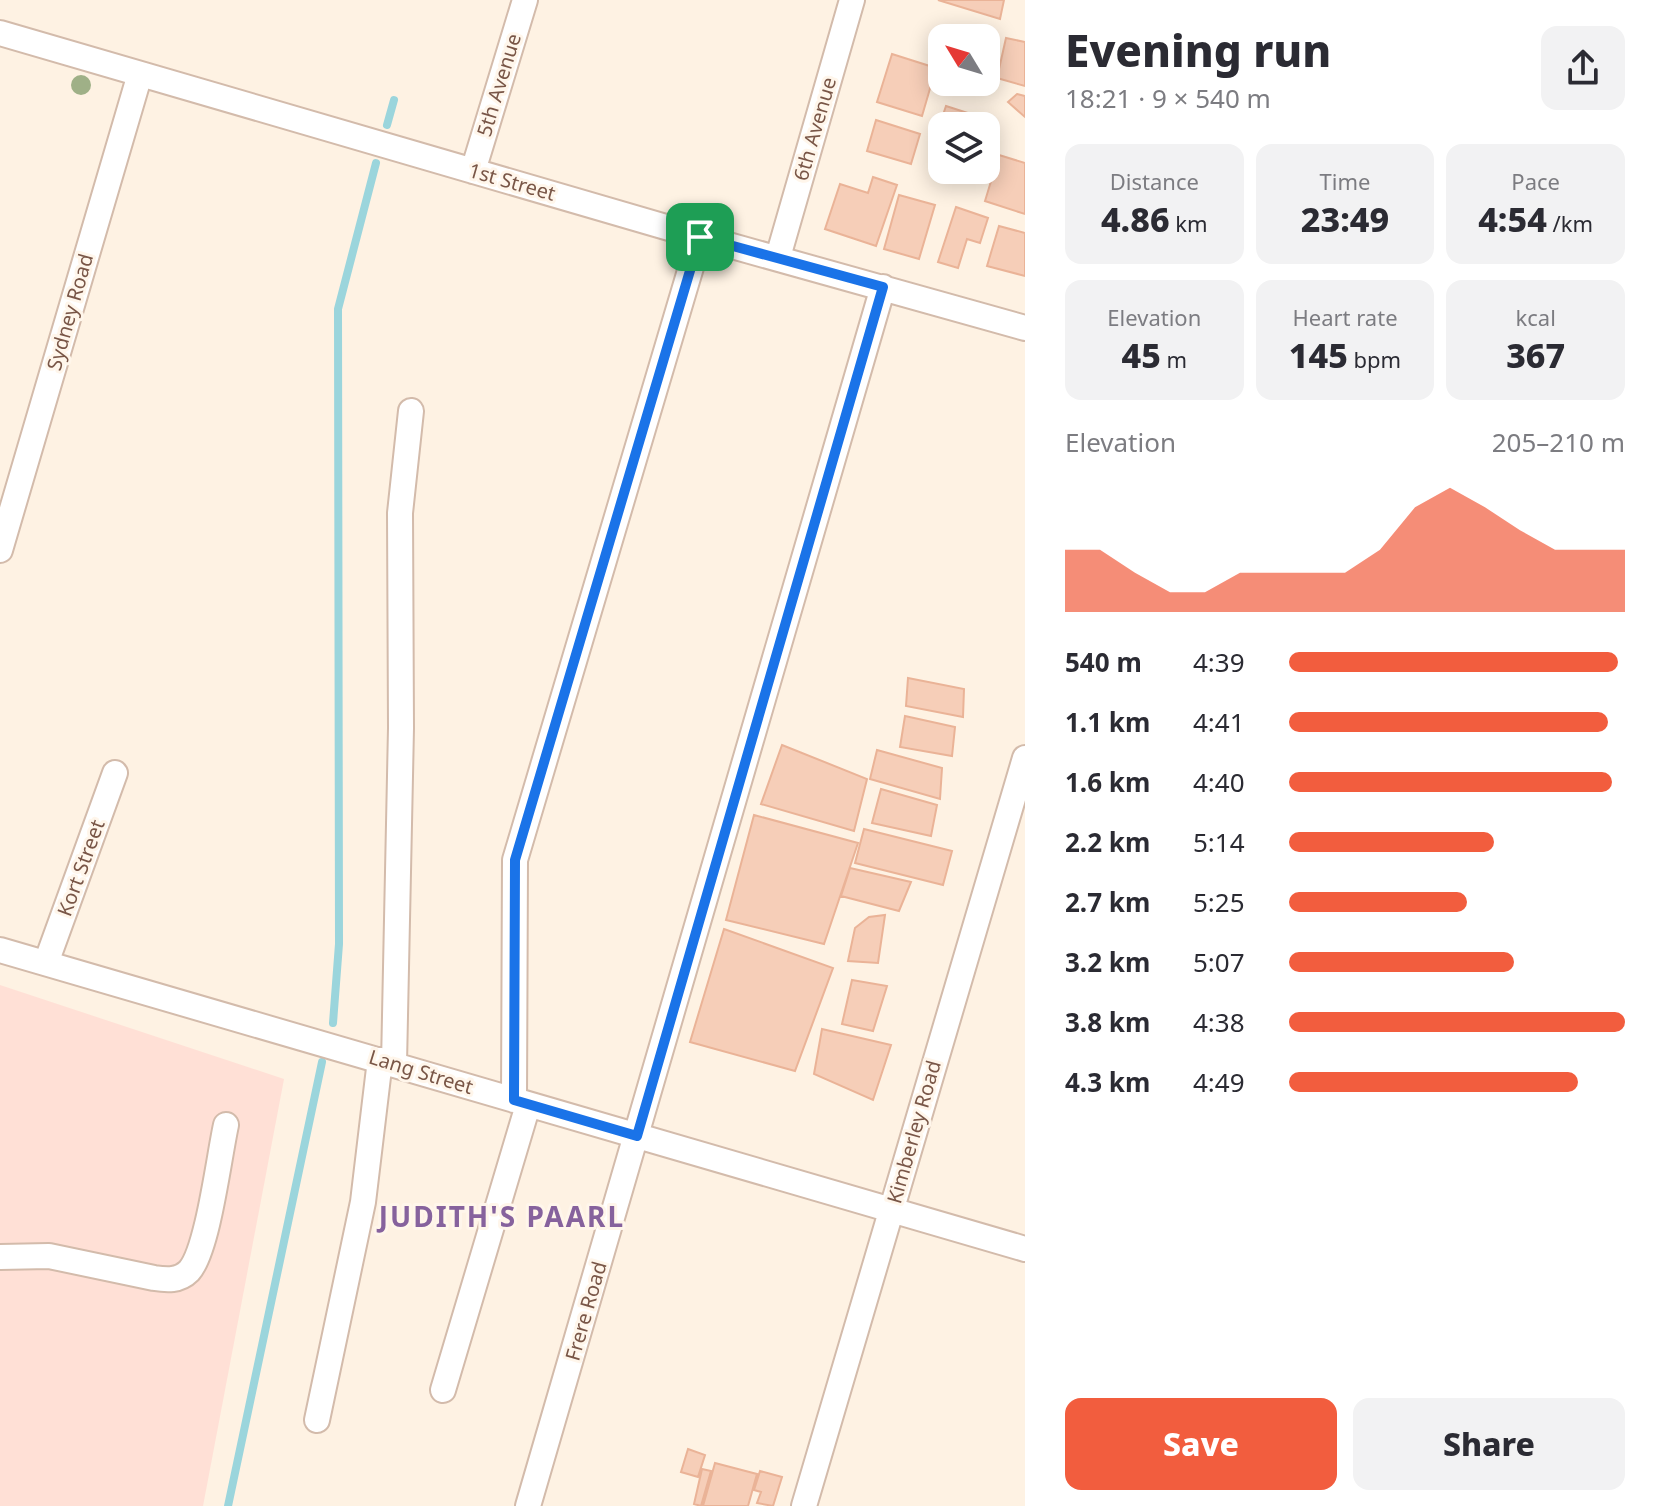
<!DOCTYPE html>
<meta charset="utf-8">
<style>
:root{--surface:#fff;--page:#f2f2f3;--text:#2b2b33;--muted:#7c7c81;--accent:#f25d3e}
body{margin:0;font-family:"Noto Sans",sans-serif;background:var(--page);color:var(--text);height:100vh;display:flex;flex-direction:column;font-size:30px;white-space:nowrap}
*{box-sizing:border-box;margin:0}
p{font-size:26px;color:var(--muted)}
.icon{flex:none;width:44px;height:44px;fill:none;stroke:currentColor;stroke-width:2;stroke-linecap:round;stroke-linejoin:round}
.map{position:relative;flex:1;overflow:hidden}
.side{display:flex;flex-direction:column;background:var(--surface);width:640px}
.side>*{flex:none}
.needle{width:52px;rotate:308deg}
.tools{position:absolute;left:928px;top:24px;display:grid;gap:16px}
.tools a{display:grid;place-items:center;width:72px;height:72px;border-radius:16px;background:var(--surface);box-shadow:0 4px 20px #0003;font-size:40px}
.pin{position:absolute;display:grid;place-items:center;width:68px;height:68px;color:#fff;margin:-34px;border-radius:16px;box-shadow:0 4px 12px #0006}
.round{display:grid;place-items:center;flex:none;width:84px;height:84px;border-radius:16px;background:var(--page)}
.headline{display:flex;align-items:center;justify-content:space-between;height:136px;padding:0 40px}
h1{font-size:44px;font-weight:800;line-height:60px}
.figures{display:grid;grid-template-columns:repeat(3,1fr);gap:12px;height:136px;padding:8px 40px}
.figures div{display:grid;align-content:center;border-radius:16px;background:var(--page);text-align:center}
.figures b{font-size:34px;font-weight:800}
.figures small{font-size:22px;font-weight:400}
.figures p{font-size:22px}
.chart{height:224px;padding:16px 40px}
.chart p{display:flex;justify-content:space-between}
.chart svg{width:100%;height:144px;margin-top:8px;fill:var(--accent);opacity:.7}
.primary-button{display:flex;gap:16px;margin-top:auto;padding:16px 40px}
.primary-button a{flex:1;height:92px;border-radius:16px;background:var(--accent);color:#fff;font-size:32px;font-weight:800;line-height:92px;text-align:center}
.primary-button a+a{background:var(--page);color:var(--text)}
ul{padding:0 40px;list-style:none;font-size:26px}
li{display:grid;grid-template-columns:128px 96px 1fr;align-items:center;height:60px}
li i{height:20px;border-radius:10px;background:var(--accent)}
main{display:flex;flex:1;min-height:0}
.map>svg:first-child{display:block}
.commercial{fill:#ffe0d6}
.lines{fill:none;stroke-linecap:round;stroke-linejoin:round}
.stream{stroke:#9bd5dc;stroke-width:8}
.building{fill:#f6ceb8;stroke:#eab397;stroke-width:2}
.minor-casing{stroke:#d3bbab;stroke-width:28}
.minor{stroke:#fff;stroke-width:24}
.tree{fill:#9fb087}
.route-casing{stroke:#fff;stroke-width:16}
.route{stroke:#1a73e8;stroke-width:10}
.labels{text-anchor:middle;stroke-width:6;stroke-linejoin:round;paint-order:stroke}
.street-label{font-size:20px;fill:#795647;stroke:#fff6eb}
.district-label{font-size:28px;font-weight:bold;letter-spacing:2px;fill:#86629d;stroke:#fff6eb}
</style>
<main>
<div class="map">
<svg width="1025" height="1506" viewBox="0 0 1025 1506">
<rect width="100%" height="100%" fill="#fef2e3"/>
<path class="commercial" d="M0,985L284,1079L203,1506H0Z"/>
<g class="lines">
<path class="stream" d="M387,125L394,100
M333,1023L339,944L338,309L376,163
M228,1506L322,1062"/>
</g>
<path class="building" d="M938,0H1004L1000,19Z
M955,28L987,36L986,39L952,38Z
M1006,38L1025,42V86L997,78Z
M892,54L936,68L922,116L877,102Z
M1017,94L1025,96V117L1008,102Z
M946,106L983,118L980,126H942V135L937,133Z
M876,120L920,134L911,164L867,151Z
M999,155L1025,163V214L985,201Z
M873,177L897,185L876,246L825,229L840,184L868,193Z
M899,195L935,205L919,259L884,249Z
M956,207L988,218L980,243L967,239L958,268L938,262Z
M999,226L1025,233V276L987,266Z
M908,678L964,689L963,717L906,706Z
M905,716L955,727L952,756L900,747Z
M782,745L867,779L854,831L761,804Z
M877,750L942,768L940,799L870,779Z
M881,789L937,805L931,836L872,823Z
M754,815L858,843L824,944L726,920Z
M864,829L952,851L943,885L855,863Z
M850,868L911,882L899,911L841,896Z
M885,915L878,963L848,961L855,928L869,917Z
M724,929L833,968L795,1071L690,1042Z
M852,980L887,986L873,1031L842,1024Z
M822,1029L891,1045L873,1100L814,1074Z
M688,1449L705,1455L698,1477L681,1472Z
M715,1463L757,1474L748,1506H703Z
M702,1469L711,1471L701,1506L694,1504Z
M760,1471L782,1477L773,1506L757,1503L761,1492L754,1490Z"/>
<g class="lines">
<g class="minor-casing">
<path id="minor" d="M0,33L700,237L1025,328
M473,171L525,0
M778,257L852,0
M0,550L140,74
M0,950L1025,1249
M46,963L115,773
M394,1064L401,728L400,513L411,411
M514,1100L515,860L700,237
M0,1257L49,1256L154,1278C167,1280 179,1281 189,1271C208,1250 219,1156 226,1125
M443,1390L528,1105
M317,1420L363,1202L380,1060
M528,1506L883,287
M804,1506L1025,758"/>
</g>
<use href="#minor" class="minor"/>
</g>
<circle class="tree" cx="81" cy="85" r="10"/>
<g class="lines">
<g class="route-casing">
<path id="route" d="M700,237L883,287L637,1136L514,1100L515,860Z"/>
</g>
<use href="#route" class="route"/>
</g>
<g class="labels">
<g class="street-label">
<text transform="translate(499 85) rotate(-73)" y="7">5th Avenue</text>
<text transform="translate(815 129) rotate(-74)" y="7">6th Avenue</text>
<text transform="translate(512 182) rotate(16)" y="7">1st Street</text>
<text transform="translate(70 312) rotate(-74)" y="7">Sydney Road</text>
<text transform="translate(81 868) rotate(-70)" y="7">Kort Street</text>
<text transform="translate(421 1072) rotate(17)" y="7">Lang Street</text>
<text transform="translate(914 1132) rotate(-74)" y="7">Kimberley Road</text>
<text transform="translate(586 1311) rotate(-74)" y="7">Frere Road</text>
</g>
<g class="district-label">
<text x="502" y="1227">JUDITH'S PAARL</text>
</g>
</g>
</svg>
<div class="tools">
<a><svg class="needle" viewBox="-14 -14 28 28"><path d="M0-13l5 13h-10z" fill="#e53935"/><path d="M0 13l5-13h-10z" fill="#7c7c81"/></svg></a>
<a><svg class="icon" aria-label="layers" viewBox="0 0 24 24"><path d="M12 4l9 5-9 5-9-5zM3 14l9 5 9-5"/></svg></a>
</div>
<div class="pin" style="left:700px;top:237px;background:#1e9e55"><svg class="icon" aria-label="arrive" viewBox="0 0 24 24"><path d="M6 21V4h12l-3 4 3 4H6"/></svg></div>
</div>
<section class="side">
<div class="headline"><div><h1>Evening run</h1><p>18:21 · 9 × 540 m</p></div><a class="round"><svg class="icon" aria-label="share" viewBox="0 0 24 24"><path d="M12 15V3M7 8l5-5 5 5M5 13v7h14v-7"/></svg></a></div>
<div class="figures">
<div><p>Distance</p><b>4.86<small> km</small></b></div>
<div><p>Time</p><b>23:49</b></div>
<div><p>Pace</p><b>4:54<small> /km</small></b></div>
</div>
<div class="figures">
<div><p>Elevation</p><b>45<small> m</small></b></div>
<div><p>Heart rate</p><b>145<small> bpm</small></b></div>
<div><p>kcal</p><b>367</b></div>
</div>
<div class="chart"><p><span>Elevation</span>205–210 m</p>
<svg viewBox="0 0 160 44" preserveAspectRatio="none"><path d="M0 44V25L10 25L20 32L30 38L40 38L50 32L60 32L70 32L80 32L90 25L100 12L110 6L120 12L130 19L140 25L150 25L160 25V44z"/></svg>
</div>
<ul>
<li><b>540 m</b>4:39<i style="width:98%"></i></li>
<li><b>1.1 km</b>4:41<i style="width:95%"></i></li>
<li><b>1.6 km</b>4:40<i style="width:96%"></i></li>
<li><b>2.2 km</b>5:14<i style="width:61%"></i></li>
<li><b>2.7 km</b>5:25<i style="width:53%"></i></li>
<li><b>3.2 km</b>5:07<i style="width:67%"></i></li>
<li><b>3.8 km</b>4:38<i style="width:100%"></i></li>
<li><b>4.3 km</b>4:49<i style="width:86%"></i></li>
</ul>
<div class="primary-button"><a>Save</a><a>Share</a></div>
</section>
</main>
